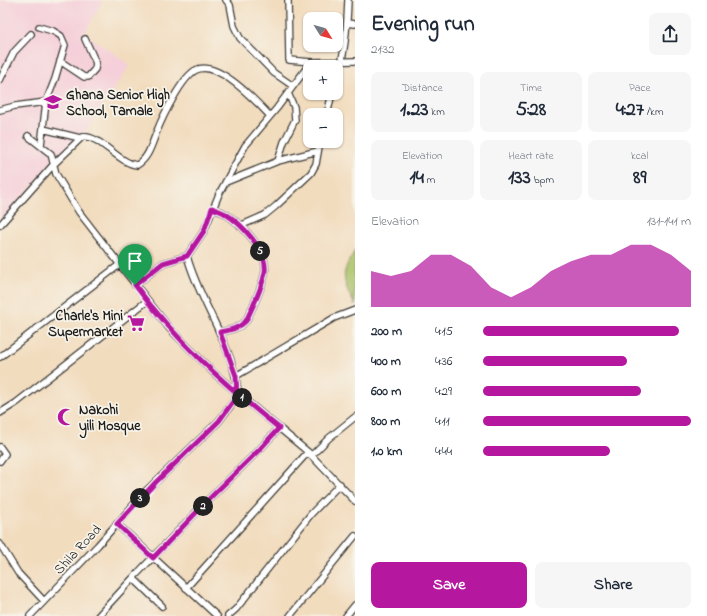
<!DOCTYPE html>
<meta charset="utf-8">
<style>
:root{--surface:#fff;--page:#f6f6f7;--text:#1f2937;--muted:#747a83;--accent:#b5179e}
body{margin:0;font-family:"Indie Flower",sans-serif;background:var(--page);color:var(--text);height:100vh;display:flex;flex-direction:column;font-size:15px;white-space:nowrap}
*{box-sizing:border-box;margin:0}
p{font-size:13px;color:var(--muted)}
.icon{flex:none;width:22px;height:22px;fill:none;stroke:currentColor;stroke-width:2;stroke-linecap:round;stroke-linejoin:round}
.map{position:relative;flex:1;overflow:hidden}
.panel{display:flex;flex-direction:column;background:var(--surface);width:352px}
.panel>*{flex:none}
.needle{width:26px;rotate:127deg}
.tools{position:absolute;left:303px;top:12px;display:grid;gap:8px}
.tools a{display:grid;place-items:center;width:40px;height:40px;border-radius:8px;background:var(--surface);box-shadow:0 1px 3px #0004;font-size:20px}
.pin{position:absolute;display:grid;place-items:center;width:34px;height:34px;color:#fff;margin:-41px -17px;border-radius:50% 50% 50% 0;rotate:-45deg;box-shadow:0 0 4px #0007}
.pin .icon{rotate:45deg}
.km{position:absolute;width:20px;height:20px;margin:-10px;border-radius:50%;background:#222;color:#fff;font-size:11px;line-height:20px;text-align:center}
.round{display:grid;place-items:center;flex:none;width:42px;height:42px;border-radius:8px;background:var(--page)}
.head{display:flex;align-items:center;justify-content:space-between;height:68px;padding:0 16px}
h1{font-size:22px;font-weight:700;line-height:30px}
.metrics{display:grid;grid-template-columns:repeat(3,1fr);gap:6px;height:68px;padding:4px 16px}
.metrics div{display:grid;align-content:center;border-radius:8px;background:var(--page);text-align:center}
.metrics b{font-size:20px;font-weight:700}
.metrics small{font-size:11px;font-weight:400}
.metrics p{font-size:11px}
.chart{height:112px;padding:8px 16px}
.chart p{display:flex;justify-content:space-between}
.chart svg{width:100%;height:72px;margin-top:4px;fill:var(--accent);opacity:.7}
.primary-button{display:flex;gap:8px;margin-top:auto;padding:8px 16px}
.primary-button a{flex:1;height:46px;border-radius:8px;background:var(--accent);color:#fff;font-size:16px;font-weight:700;line-height:46px;text-align:center}
.primary-button a+a{background:var(--page);color:var(--text)}
ul{padding:0 16px;list-style:none;font-size:13px}
li{display:grid;grid-template-columns:64px 48px 1fr;align-items:center;height:30px}
li i{height:10px;border-radius:5px;background:var(--accent)}
main{display:flex;flex:1;min-height:0}
.map>svg:first-child{display:block}
.built{fill:#f5cfd9}
.green{fill:#a9c166;stroke:#626e41}
.lines{fill:none;stroke-linecap:round;stroke-linejoin:round}
.street-casing{stroke:#3c3934;stroke-width:8}
.street{stroke:#fff;stroke-width:5.5}
.route-casing{stroke:#fff;stroke-width:8}
.route{stroke:#b5179e;stroke-width:5}
.labels{text-anchor:middle;stroke-width:3.5;stroke-linejoin:round;paint-order:stroke}
.poi-label{font-size:14px;font-weight:bold;fill:#1c1c1c;stroke:#f7f3e8;text-anchor:start}
.street-label{font-size:14px;fill:#1c1c1c;stroke:#f7f3e8}
</style>
<main>
<div class="map">
<svg width="355" height="616" viewBox="0 0 355 616">
<rect width="100%" height="100%" fill="#f7f3e8"/>
<filter id="ink" filterUnits="userSpaceOnUse"><feTurbulence type="fractalNoise" baseFrequency=".025" numOctaves="2"/><feDisplacementMap in="SourceGraphic" scale="8" xChannelSelector="R" yChannelSelector="G"/><feConvolveMatrix kernelMatrix="1 2 1 2 8 2 1 2 1" color-interpolation-filters="sRGB"/></filter>
<filter id="wash" filterUnits="userSpaceOnUse"><feTurbulence type="fractalNoise" baseFrequency=".012" numOctaves="4" result="noise"/><feDisplacementMap in="SourceGraphic" scale="16" xChannelSelector="R" yChannelSelector="G"/><feGaussianBlur stdDeviation="0.9" result="paint"/><feColorMatrix in="noise" values="0 0 0 0 0 0 0 0 0 0 0 0 0 0 0 0 0 1.4 0 .05"/><feComposite in="paint" operator="in"/></filter>
<g filter="url(#wash)">
<rect width="100%" height="100%" fill="#f2dcbe"/>
<path class="built" d="M0,0H103L85,33L130,65L84,134L53,161L0,225Z"/>
<path class="green" d="M355,251V305C343,282 339,274 355,251Z"/>
</g>
<g filter="url(#ink)">
<g class="lines">
<g class="street-casing">
<path id="street" d="M226,0L230,5L234,26L240,38L274,73L293,86
M288,0L289,60L311,62L355,61
M347,23L355,24
M39,27L53,31L61,36L65,45L55,79L46,102L41,145
M60,61L84,77H88L95,69L96,63L85,39
M0,80L14,52L31,34
M336,82C345,55 347,28 348,0
M0,110L15,106L46,102
M327,115L332,93
M43,129L80,138
M28,136L51,154L56,174L79,212L170,329L214,373L249,403L308,452L355,501
M278,161L284,142L295,120L294,107L288,93
M226,182L278,161L318,151
M213,209C216,210 221,211 224,213C241,223 268,251 265,272C262,289 253,306 246,321C238,329 230,330 220,332
M0,225L54,164L82,137C98,133 119,164 137,165C149,158 152,143 157,131C163,116 182,77 196,70C217,59 257,102 270,116
M240,226L265,215L276,206L311,173L316,164L320,141
M135,285L163,263L187,256L204,231L219,194L245,146L277,108L311,62
M0,357L119,265
M236,376L334,318L355,310
M0,413L16,403L147,301
M0,447L5,454L0,461
M311,456L329,438L355,417
M117,524L217,616
M0,544L18,573L44,601
M133,578L162,606
M186,588L308,452
M30,616L98,545L145,492L219,421L237,397C239,384 234,372 231,361C219,325 197,293 187,256
M98,616L133,578L211,497L260,449L279,428
M228,616L236,609L311,514L340,484
M290,616L355,536
M346,616L355,605"/>
</g>
<use href="#street" class="street"/>
</g>
</g>
<g class="lines" filter="url(#ink)">
<g class="route-casing">
<path id="route" d="M135,285C176,341 225,385 279,428L260,449L211,497L153,558L117,524L156,482L219,421L237,396L236,376L220,332C230,330 238,329 246,321C253,306 262,289 265,272C268,251 241,223 224,213C221,211 216,210 212,208L204,231L187,256L163,263L135,285"/>
</g>
<use href="#route" class="route"/>
</g>
<defs>
<g id="school-bare" transform="scale(1.38)"><path d="M0-5L7-2L0 1L-7-2ZM-4 1L0 2.5L4 1V4Q0 6-4 4Z" fill="#b5179e" stroke="#f7f3e8" stroke-width="2.5" paint-order="stroke"/></g>
<g id="supermarket-bare" transform="scale(1.38)"><path d="M-6-5.5h2.5l.6 2H6L4.5 2H-2.5L-4.4-4H-6ZM-1.5 3.2a1.3 1.3 0 1 0 .1 0ZM3 3.2a1.3 1.3 0 1 0 .1 0Z" fill="#b5179e" stroke="#f7f3e8" stroke-width="2.5" paint-order="stroke"/></g>
<g id="mosque-bare" transform="scale(1.38)"><path d="M3.5-4.9A6 6 0 1 0 3.5 4.9A5 5 0 1 1 3.5-4.9Z" fill="#b5179e" stroke="#f7f3e8" stroke-width="2.5" paint-order="stroke"/></g>
</defs>
<g fill-rule="evenodd">
<use href="#school-bare" x="53" y="102"/>
<use href="#supermarket-bare" x="136" y="323"/>
<use href="#mosque-bare" x="66" y="417"/>
</g>
<g class="labels">
<g class="poi-label">
<text x="66" y="99">Ghana Senior High<tspan x="66" dy="16">School, Tamale</tspan></text>
<text x="123" y="320" text-anchor="end">Charle's Mini<tspan x="123" dy="16">Supermarket</tspan></text>
<text x="79" y="414">Nakohi<tspan x="79" dy="16">yili Mosque</tspan></text>
</g>
<g class="street-label">
<text transform="translate(77 549) rotate(-47)" y="5">Shila Road</text>
</g>
</g>
</svg>
<div class="tools">
<a><svg class="needle" viewBox="-14 -14 28 28"><path d="M0-13l5 13h-10z" fill="#e53935"/><path d="M0 13l5-13h-10z" fill="#747a83"/></svg></a>
<a>+</a>
<a>−</a>
</div>
<div class="pin" style="left:135px;top:285px;background:#1e9e55"><svg class="icon" aria-label="arrive" viewBox="0 0 24 24"><path d="M6 21V4h12l-3 4 3 4H6"/></svg></div>
<b class="km" style="left:242px;top:398px">1</b>
<b class="km" style="left:203px;top:506px">2</b>
<b class="km" style="left:140px;top:498px">3</b>
<b class="km" style="left:260px;top:251px">5</b>
</div>
<section class="panel">
<div class="head"><div><h1>Evening run</h1><p>21:32</p></div><a class="round"><svg class="icon" aria-label="share" viewBox="0 0 24 24"><path d="M12 15V3M7 8l5-5 5 5M5 13v7h14v-7"/></svg></a></div>
<div class="metrics">
<div><p>Distance</p><b>1.23<small> km</small></b></div>
<div><p>Time</p><b>5:28</b></div>
<div><p>Pace</p><b>4:27<small> /km</small></b></div>
</div>
<div class="metrics">
<div><p>Elevation</p><b>14<small> m</small></b></div>
<div><p>Heart rate</p><b>133<small> bpm</small></b></div>
<div><p>kcal</p><b>89</b></div>
</div>
<div class="chart"><p><span>Elevation</span>131–141 m</p>
<svg viewBox="0 0 160 44" preserveAspectRatio="none"><path d="M0 44V22L10 25L20 22L30 12L40 12L50 19L60 32L70 38L80 32L90 22L100 16L110 12L120 12L130 6L140 6L150 12L160 22V44z"/></svg>
</div>
<ul>
<li><b>200 m</b>4:15<i style="width:94%"></i></li>
<li><b>400 m</b>4:36<i style="width:69%"></i></li>
<li><b>600 m</b>4:29<i style="width:76%"></i></li>
<li><b>800 m</b>4:11<i style="width:100%"></i></li>
<li><b>1.0 km</b>4:44<i style="width:61%"></i></li>
</ul>
<div class="primary-button"><a>Save</a><a>Share</a></div>
</section>
</main>
